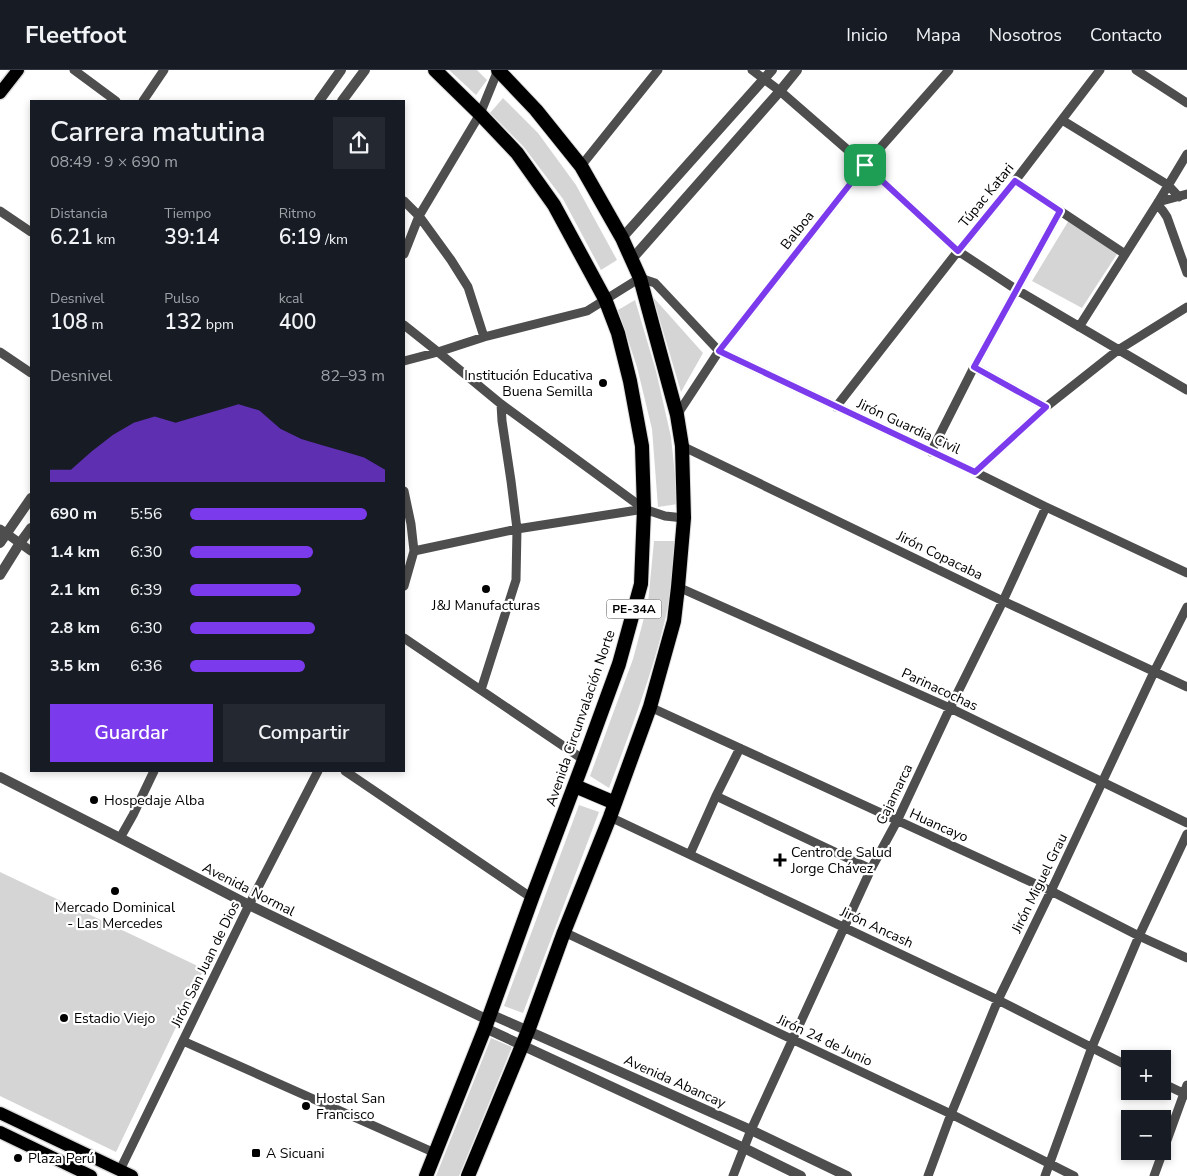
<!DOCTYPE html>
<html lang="es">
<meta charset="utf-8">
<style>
:root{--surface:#171b24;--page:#242831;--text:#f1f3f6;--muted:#9ea1a6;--line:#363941;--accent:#7c3aed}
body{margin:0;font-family:"Nunito Sans",sans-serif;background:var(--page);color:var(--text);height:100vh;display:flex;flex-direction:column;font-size:19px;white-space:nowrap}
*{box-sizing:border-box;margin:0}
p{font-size:16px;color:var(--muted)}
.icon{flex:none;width:28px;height:28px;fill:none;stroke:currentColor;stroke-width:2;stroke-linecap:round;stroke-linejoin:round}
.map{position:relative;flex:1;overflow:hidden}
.sheet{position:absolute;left:30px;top:30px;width:375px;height:672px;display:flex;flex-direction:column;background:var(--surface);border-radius:0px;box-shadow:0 2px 8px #0003}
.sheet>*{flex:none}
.fabs{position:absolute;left:1121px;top:980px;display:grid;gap:10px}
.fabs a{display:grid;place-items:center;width:50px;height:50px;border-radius:0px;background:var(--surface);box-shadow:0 2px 8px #0003;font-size:25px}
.pin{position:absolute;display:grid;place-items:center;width:42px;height:42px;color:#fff;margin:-21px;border-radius:10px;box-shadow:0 2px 8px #0006}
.round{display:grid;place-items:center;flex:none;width:52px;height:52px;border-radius:0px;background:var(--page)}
.summary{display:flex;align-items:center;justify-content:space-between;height:85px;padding:0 20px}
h1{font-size:28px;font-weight:600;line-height:38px}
.metrics{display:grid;grid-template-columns:repeat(3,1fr);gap:8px;height:85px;padding:5px 20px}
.metrics div{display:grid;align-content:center}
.metrics b{font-size:21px;font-weight:600}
.metrics small{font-size:14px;font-weight:400}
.metrics p{font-size:14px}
.chart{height:140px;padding:10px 20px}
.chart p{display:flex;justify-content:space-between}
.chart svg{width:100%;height:90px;margin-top:5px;fill:var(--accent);opacity:.7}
.cta{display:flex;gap:10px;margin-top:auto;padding:10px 20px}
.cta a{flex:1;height:58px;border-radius:0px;background:var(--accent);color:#fff;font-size:20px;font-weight:600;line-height:58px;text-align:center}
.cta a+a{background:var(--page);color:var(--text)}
ul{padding:0 20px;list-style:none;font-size:16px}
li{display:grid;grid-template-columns:80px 60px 1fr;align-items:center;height:38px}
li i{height:12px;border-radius:6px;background:var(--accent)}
header{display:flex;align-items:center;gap:30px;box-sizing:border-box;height:70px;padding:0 25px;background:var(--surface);border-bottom:1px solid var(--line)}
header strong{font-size:24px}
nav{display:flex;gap:28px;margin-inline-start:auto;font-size:18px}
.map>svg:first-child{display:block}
.green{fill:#d5d5d5}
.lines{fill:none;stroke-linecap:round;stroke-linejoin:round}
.primary-casing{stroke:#dbdbdb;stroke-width:15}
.trunk-casing{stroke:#dbdbdb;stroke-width:16}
.minor{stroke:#4e4e4e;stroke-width:9}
.tertiary{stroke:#4e4e4e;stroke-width:10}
.primary{stroke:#000;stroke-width:12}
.trunk{stroke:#000;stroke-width:14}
.route-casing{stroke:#fff;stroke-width:10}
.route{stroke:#7c3aed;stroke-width:6}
.poi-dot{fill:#000;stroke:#fff;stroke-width:2}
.labels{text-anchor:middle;stroke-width:4.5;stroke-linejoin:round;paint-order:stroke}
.shield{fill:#fff;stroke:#4c4c4c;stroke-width:1}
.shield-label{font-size:12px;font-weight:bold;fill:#000}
.street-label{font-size:14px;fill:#000;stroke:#fff}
.poi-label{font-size:14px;fill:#000;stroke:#fff;text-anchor:start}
</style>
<header>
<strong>Fleetfoot</strong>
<nav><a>Inicio</a><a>Mapa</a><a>Nosotros</a><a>Contacto</a></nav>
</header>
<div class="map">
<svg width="1187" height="1106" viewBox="0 0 1187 1106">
<rect width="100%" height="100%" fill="#fff"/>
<path class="green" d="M449,0H477L487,10L476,25Z
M503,28L538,63L576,115L617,190L601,200L563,129L523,76L490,43Z
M1069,150L1117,184L1082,238L1032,211Z
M653,227L703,283L681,322Z
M635,230L656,301L671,367L678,434L658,437L652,359L637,297L618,240Z
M654,471H676C673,491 673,512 669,532C656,595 632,657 609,718L590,706L633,589L648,533Z
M579,735L599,742L523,943L504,936Z
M0,802L204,899L116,1082L0,1026Z
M491,968L512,977L459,1106H436Z"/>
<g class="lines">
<g class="primary-casing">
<path id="primary" d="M0,23L18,0
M0,1043L132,1106
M0,1062L91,1106"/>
</g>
<g class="trunk-casing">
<path id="trunk" d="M575,716L615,733
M426,1106L485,958L532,828L584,690L619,594L641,514L644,439L642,376L630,311L618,263L605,229L554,135L517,83L480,44L435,0
M468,1106L528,961L564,862L610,747L650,637L674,551L678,517L684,448L682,376L677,345L640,208L622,168L581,96L536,40L498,0"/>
</g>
<path class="minor" d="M74,0L116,31
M752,0L780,21L865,95L958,181L1017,220L1187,320
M1136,0L1187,33
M143,31L164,0
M1062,50L1168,115L1179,127
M581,96L658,0
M1015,111L1125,184
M404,131L419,146L451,190L468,217L484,267
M1158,132L1187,124
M1157,134L1163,141L1167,147L1187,203
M0,141L31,162
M404,184L419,146L480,44L498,0
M404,255L438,282L501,334L644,439L665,446L684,448
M1079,257L1157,134L1187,84
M0,282L31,303
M404,291L438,282L484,267L587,241L640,208L655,213L719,281L975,402L1046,437L1187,503
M974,297L1046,337
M836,337L958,181L1015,111L1100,0
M677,345L719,281L865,95L949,0
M682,376L1003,531L1187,617
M931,382L974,297L1060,141
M975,402L1046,337L1118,280L1187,237
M404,421L411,454L414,481L404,516
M0,459L31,481
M414,481L517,459L644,439
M678,517L950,638L1187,753
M404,568L584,690
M481,620L516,510L517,459L511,411L502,351L501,334
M650,637L1051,821L1139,866L1187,888
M345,701L532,828
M716,726L871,799
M610,747L998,930L1130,997
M120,768L133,745L154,701
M690,784L716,726L740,678
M564,862L951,1044L1074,1106
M183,971L435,1083
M1162,1013L1187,1025
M120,1100L249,835L318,701
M733,1106L751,1060L871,799L897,751L950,638L1003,531L1046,437
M928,1106L951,1044L998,930L1051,821L1154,602L1187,537
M1045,1106L1092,977L1139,866L1187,764
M1154,1106L1187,1015"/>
<path class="tertiary" d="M319,31L341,0
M342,31L365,0
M622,168L772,0
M632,189L780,21L797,0
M0,473L31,428
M0,505L20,473L31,458
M0,707L120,768L249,835L488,950
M490,944L751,1060L847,1106
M485,958L744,1078L801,1106"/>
<use href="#primary" class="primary"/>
<use href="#trunk" class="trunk"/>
</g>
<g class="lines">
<g class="route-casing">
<path id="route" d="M865,95L958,181L1015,111L1060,141L974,297L1046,337L975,402L719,281Z"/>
</g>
<use href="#route" class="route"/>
</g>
<g class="poi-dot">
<circle cx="603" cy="313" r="5"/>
<circle cx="486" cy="519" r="5"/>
<circle cx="94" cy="730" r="5"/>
<path d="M777.5 782.5h5v5h5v5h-5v5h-5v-5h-5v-5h5z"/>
<circle cx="115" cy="821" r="5"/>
<circle cx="64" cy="948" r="5"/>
<circle cx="306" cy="1036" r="5"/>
<rect x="251" y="1078" width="10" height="10" rx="2.5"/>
<circle cx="18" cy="1088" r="5"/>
</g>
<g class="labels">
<rect class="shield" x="606.5" y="529.5" width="55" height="19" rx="4"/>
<g class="shield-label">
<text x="634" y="543">PE-34A</text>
</g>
<g class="street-label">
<text transform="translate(986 125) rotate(-51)" y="5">Túpac Katari</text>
<text transform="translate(797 160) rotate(-52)" y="5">Balboa</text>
<text transform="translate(909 356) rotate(25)" y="5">Jirón Guardia Civil</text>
<text transform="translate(940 485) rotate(26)" y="5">Jirón Copacaba</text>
<text transform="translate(940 619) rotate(25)" y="5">Parinacochas</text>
<text transform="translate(580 648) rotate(-71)" y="5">Avenida Circunvalación Norte</text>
<text transform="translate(894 724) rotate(-64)" y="5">Cajamarca</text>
<text transform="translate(939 755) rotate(24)" y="5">Huancayo</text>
<text transform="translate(1039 813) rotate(-64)" y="5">Jirón Miguel Grau</text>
<text transform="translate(249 819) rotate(27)" y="5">Avenida Normal</text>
<text transform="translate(877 857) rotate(25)" y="5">Jirón Ancash</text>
<text transform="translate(205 894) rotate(-64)" y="5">Jirón San Juan de Dios</text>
<text transform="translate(825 970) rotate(25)" y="5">Jirón 24 de Junio</text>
<text transform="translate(675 1011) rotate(24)" y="5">Avenida Abancay</text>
</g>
<g class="poi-label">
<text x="593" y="310" text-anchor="end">Institución Educativa<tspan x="593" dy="16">Buena Semilla</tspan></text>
<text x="486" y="540" text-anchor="middle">J&amp;J Manufacturas</text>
<text x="104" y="735">Hospedaje Alba</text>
<text x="791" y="787">Centro de Salud<tspan x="791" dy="16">Jorge Chávez</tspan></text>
<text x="115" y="842" text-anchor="middle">Mercado Dominical<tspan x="115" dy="16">- Las Mercedes</tspan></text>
<text x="74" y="953">Estadio Viejo</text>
<text x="316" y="1033">Hostal San<tspan x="316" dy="16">Francisco</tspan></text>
<text x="266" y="1088">A Sicuani</text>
<text x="28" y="1093">Plaza Perú</text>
</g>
</g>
</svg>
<div class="fabs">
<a>+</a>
<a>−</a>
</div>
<div class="pin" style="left:865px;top:95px;background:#1e9e55"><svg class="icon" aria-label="arrive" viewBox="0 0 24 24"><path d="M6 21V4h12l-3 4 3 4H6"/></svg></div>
<section class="sheet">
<div class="summary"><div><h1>Carrera matutina</h1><p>08:49 · 9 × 690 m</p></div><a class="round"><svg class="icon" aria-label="share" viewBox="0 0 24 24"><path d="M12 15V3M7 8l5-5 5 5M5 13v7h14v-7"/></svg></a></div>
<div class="metrics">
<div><p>Distancia</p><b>6.21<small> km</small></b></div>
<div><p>Tiempo</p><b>39:14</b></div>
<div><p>Ritmo</p><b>6:19<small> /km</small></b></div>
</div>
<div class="metrics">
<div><p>Desnivel</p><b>108<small> m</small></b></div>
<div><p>Pulso</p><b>132<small> bpm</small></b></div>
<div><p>kcal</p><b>400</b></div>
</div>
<div class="chart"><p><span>Desnivel</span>82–93 m</p>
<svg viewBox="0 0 160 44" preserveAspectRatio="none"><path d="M0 44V38L10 38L20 29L30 21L40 15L50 12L60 15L70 12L80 9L90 6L100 9L110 18L120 23L130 26L140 29L150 32L160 38V44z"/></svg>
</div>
<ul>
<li><b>690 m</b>5:56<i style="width:91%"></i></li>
<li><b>1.4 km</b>6:30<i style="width:63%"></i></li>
<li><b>2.1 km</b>6:39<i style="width:57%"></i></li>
<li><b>2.8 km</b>6:30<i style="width:64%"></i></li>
<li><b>3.5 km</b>6:36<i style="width:59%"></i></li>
</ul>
<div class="cta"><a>Guardar</a><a>Compartir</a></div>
</section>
</div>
